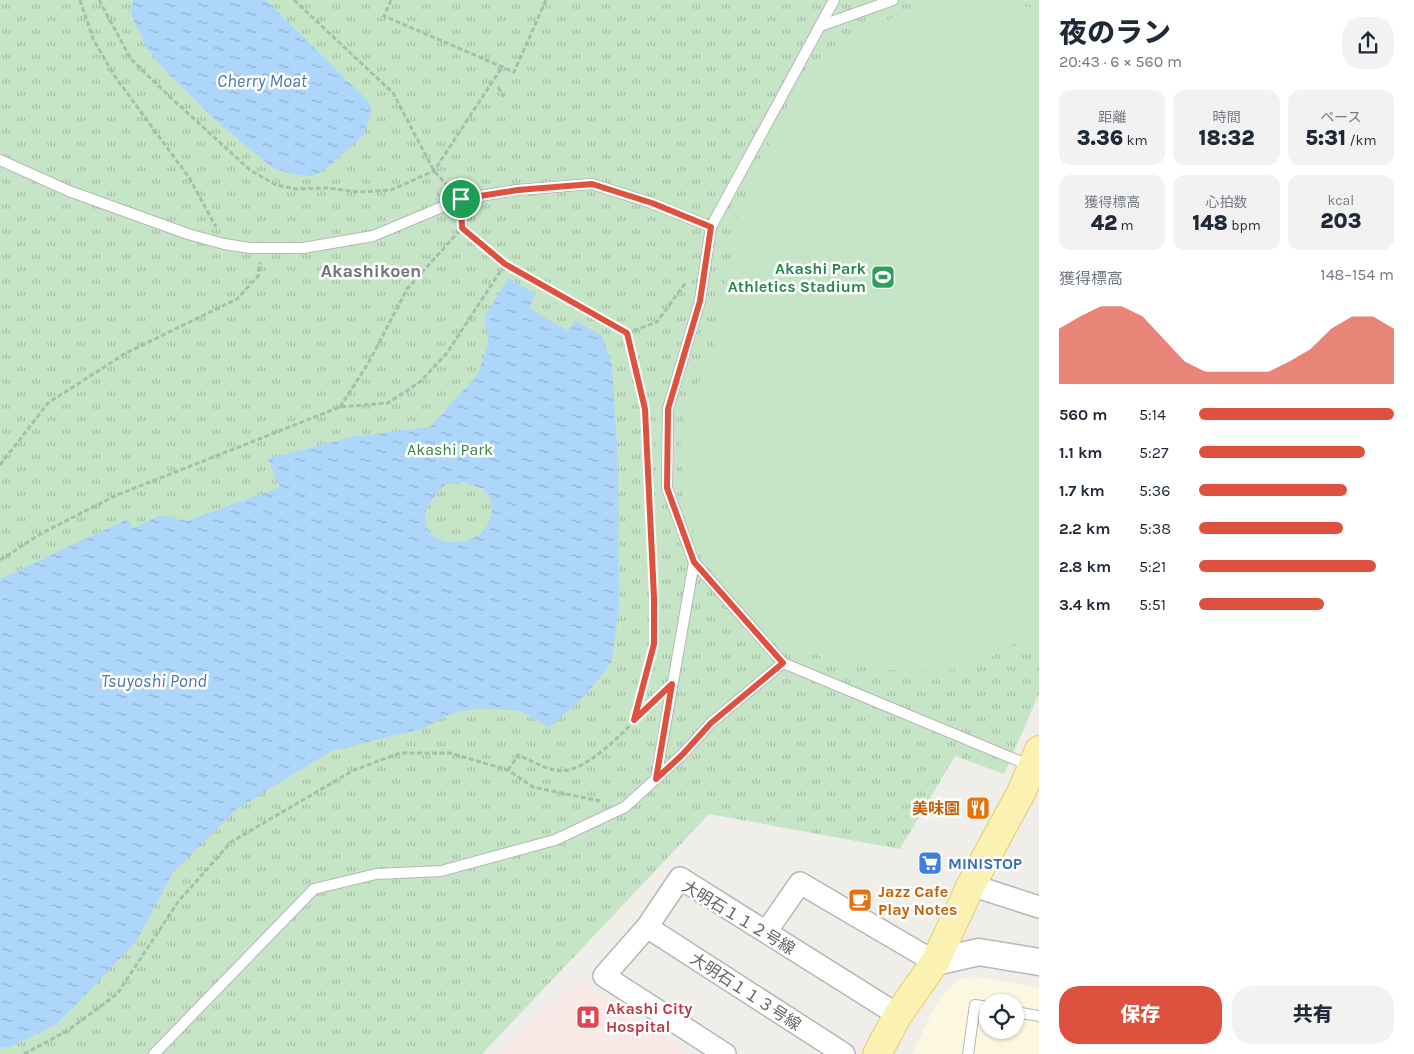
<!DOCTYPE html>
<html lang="ja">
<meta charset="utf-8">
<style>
:root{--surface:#fff;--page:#f2f2f3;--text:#1f2937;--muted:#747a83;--accent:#df513f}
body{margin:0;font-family:Karla,"Noto Sans JP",sans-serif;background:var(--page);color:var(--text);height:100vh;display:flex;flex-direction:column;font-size:19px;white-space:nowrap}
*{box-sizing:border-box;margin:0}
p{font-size:16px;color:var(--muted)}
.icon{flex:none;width:28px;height:28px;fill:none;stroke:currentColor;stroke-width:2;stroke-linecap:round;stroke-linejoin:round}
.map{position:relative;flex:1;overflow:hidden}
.sheet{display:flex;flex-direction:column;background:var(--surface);width:375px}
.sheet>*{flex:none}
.tools{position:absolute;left:979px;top:994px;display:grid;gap:10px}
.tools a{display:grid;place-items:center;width:45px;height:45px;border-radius:50%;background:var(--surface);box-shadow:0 1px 4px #0004;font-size:25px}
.pin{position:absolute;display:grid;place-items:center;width:42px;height:42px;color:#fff;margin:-21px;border:2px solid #fff;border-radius:50%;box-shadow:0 1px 5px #0007}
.round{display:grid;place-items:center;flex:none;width:52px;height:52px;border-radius:20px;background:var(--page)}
.summary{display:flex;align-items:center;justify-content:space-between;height:85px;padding:0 20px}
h1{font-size:28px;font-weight:800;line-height:38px}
.metrics{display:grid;grid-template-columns:repeat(3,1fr);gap:8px;height:85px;padding:5px 20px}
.metrics div{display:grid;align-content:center;border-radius:12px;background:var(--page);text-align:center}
.metrics b{font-size:21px;font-weight:800}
.metrics small{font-size:14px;font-weight:400}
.metrics p{font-size:14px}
.chart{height:140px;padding:10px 20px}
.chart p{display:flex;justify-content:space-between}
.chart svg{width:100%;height:90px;margin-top:5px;fill:var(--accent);opacity:.7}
.primary-button{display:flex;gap:10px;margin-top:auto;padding:10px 20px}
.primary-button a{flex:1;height:58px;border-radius:20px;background:var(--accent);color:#fff;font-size:20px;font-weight:800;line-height:58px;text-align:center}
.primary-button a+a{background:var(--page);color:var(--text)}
ul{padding:0 20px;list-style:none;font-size:16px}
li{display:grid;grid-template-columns:80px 60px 1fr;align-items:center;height:38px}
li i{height:12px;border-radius:6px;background:var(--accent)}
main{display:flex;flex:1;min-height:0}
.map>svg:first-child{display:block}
.commercial{fill:#fcf7e0;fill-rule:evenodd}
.medical{fill:#fae9e6}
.park{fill:url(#park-tufts)}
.pitch{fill:#c6e5c7}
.water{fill:url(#water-ripples);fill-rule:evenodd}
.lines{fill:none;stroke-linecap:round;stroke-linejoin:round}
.service-casing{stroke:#b5b7bb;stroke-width:12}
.minor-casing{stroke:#b5b7bb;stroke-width:24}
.tertiary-casing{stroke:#b5b7bb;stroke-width:29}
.primary-casing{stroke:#e9ca67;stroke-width:30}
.path{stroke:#9ec3aa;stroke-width:3;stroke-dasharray:5 2.5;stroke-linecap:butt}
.service{stroke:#fff;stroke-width:10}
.minor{stroke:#fff;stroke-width:21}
.tertiary{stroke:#fff;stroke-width:26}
.primary{stroke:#faf1b2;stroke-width:28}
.route-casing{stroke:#fff;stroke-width:10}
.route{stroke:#df513f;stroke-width:6}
.labels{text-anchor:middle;stroke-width:5;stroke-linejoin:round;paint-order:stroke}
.leisure-label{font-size:16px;font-weight:bold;fill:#27864d;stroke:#fff;text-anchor:end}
.park-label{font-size:16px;fill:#3b8240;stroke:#fff}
.food-label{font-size:16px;font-weight:bold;fill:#c56008;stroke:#fff;text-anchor:end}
.shop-label{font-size:16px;font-weight:bold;fill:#366cbe;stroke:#fff;text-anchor:start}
.street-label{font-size:16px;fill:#5f6267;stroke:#fff}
.health-label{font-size:16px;font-weight:bold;fill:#be3a42;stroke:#fff;text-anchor:start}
.water-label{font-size:18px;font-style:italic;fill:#4a76ac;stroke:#fff}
.neighbourhood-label{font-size:18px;font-weight:bold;fill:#707479;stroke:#fff}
</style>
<main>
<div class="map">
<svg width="1039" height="1054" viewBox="0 0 1039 1054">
<defs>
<pattern id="park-tufts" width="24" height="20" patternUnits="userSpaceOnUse" patternTransform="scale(1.25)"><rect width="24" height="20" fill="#c6e5c7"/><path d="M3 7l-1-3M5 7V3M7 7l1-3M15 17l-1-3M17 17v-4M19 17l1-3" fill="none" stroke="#a4bda5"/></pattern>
<pattern id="water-ripples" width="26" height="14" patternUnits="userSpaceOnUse" patternTransform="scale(1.25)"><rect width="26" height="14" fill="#aed6fa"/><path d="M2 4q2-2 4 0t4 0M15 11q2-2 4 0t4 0" fill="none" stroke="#91b1ce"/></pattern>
</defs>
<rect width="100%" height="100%" fill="#f0eee8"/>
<path class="commercial" d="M974,976L1039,988V1054H912L936,1004L948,990L960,980ZM988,1002H1015V1030H988Z"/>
<path class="medical" d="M578,981L694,1054H501Z"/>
<path class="park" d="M0,0H1039V694L1004,774L955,756L900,849L709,814L482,1054H0Z"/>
<path class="pitch" d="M965,0H1004L1039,10V648L1020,641L977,665L946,671L884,670L829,661L761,627L730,601L698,549L683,497L680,429L714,346L740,208L790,99L808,70L833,50L895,16L943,2Z"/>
<path class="water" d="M133,0H266L368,101L372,109L364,135L327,168L313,176L296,175L273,168L215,120L159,64L146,47L131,14Z
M508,278L535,294L529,308L568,331L575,320L602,336L612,365L618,462L619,612L611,663L587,694L549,728L521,711L482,708L452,713L422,729L331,751L237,809L172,874L136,942L57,1024L10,1047H0V579L127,519L133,528L161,515L187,521L280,487L268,459L351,437L430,427L478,374L488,343L485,316ZM464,482L483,489L492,501C492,510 491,523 484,530C468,548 428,547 425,520C424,506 437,493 446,484Z"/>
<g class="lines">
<g class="service-casing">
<path id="service" d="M834,0L711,227L700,301L668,409L667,488L694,562L783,663L1031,766
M820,26L893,0
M0,160L69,191L188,234L224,244L250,248H303L373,236L461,199L517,190L592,184L651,203L711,227
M656,779L694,562
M1015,1012L1039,1016
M154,1054L314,889L376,874L441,871L555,840L625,807L682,755L711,723L783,663
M968,1054L975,1005L988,1007"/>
</g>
<g class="minor-casing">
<path id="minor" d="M971,885L1039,907
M647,927L844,1054
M766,932L800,883L935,962
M725,1054L604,976L647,927L680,878L898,1015"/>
</g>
<g class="tertiary-casing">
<path id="tertiary" d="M935,962L979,952L1039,962"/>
</g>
<g class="primary-casing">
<path id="primary" d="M877,1054L898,1015L935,962L971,885L1022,791L1039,750"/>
</g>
<path class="path" d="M80,0L93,39L114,75L190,179L216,227
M99,0L131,59L169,96L250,170L276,185L296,189L327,188L359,192L391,190L434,171L502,67
M294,0L393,93L434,171L450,188
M391,0L384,16L514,72L546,0
M498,87L504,97
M461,214L462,228L505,264L627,333L657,322L686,282
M627,333L645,409L654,598V644L634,720
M340,407L369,362L407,289L462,228
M0,465L48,403L126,353L237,299L258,276L260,262
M0,560L42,533L117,495L340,407L388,403L420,382L447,353L505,264
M508,770L518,755C530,760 542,767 554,770C585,779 633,721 654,701
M24,1054L67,1031L117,994L178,902L231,842L354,770L400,753H450L508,770L533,787L600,801"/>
<use href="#service" class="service"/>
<use href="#minor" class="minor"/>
<use href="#tertiary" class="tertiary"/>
<use href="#primary" class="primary"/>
</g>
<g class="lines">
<g class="route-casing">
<path id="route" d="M592,184L652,203L711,227L700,301L668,409L667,488L694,562L783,663L711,723L682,755L656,779L672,684L634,720L654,644V598L645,409L627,333L505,264L462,228L461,199L518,190Z"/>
</g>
<use href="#route" class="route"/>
</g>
<defs>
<g id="stadium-square" transform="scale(1.25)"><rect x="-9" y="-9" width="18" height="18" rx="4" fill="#2e9e5b" stroke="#fff"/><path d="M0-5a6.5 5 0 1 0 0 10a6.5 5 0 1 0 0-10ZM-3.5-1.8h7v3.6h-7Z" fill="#fff"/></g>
<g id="restaurant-square" transform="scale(1.25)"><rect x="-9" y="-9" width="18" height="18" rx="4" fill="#e8710a" stroke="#fff"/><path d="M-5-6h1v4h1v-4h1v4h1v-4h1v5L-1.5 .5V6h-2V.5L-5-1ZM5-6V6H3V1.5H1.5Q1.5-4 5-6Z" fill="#fff"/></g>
<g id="supermarket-square" transform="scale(1.25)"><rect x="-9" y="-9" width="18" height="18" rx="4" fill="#3f7fe0" stroke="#fff"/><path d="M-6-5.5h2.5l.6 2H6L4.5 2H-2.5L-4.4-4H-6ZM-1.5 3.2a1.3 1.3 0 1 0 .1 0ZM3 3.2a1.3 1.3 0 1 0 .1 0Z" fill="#fff"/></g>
<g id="cafe-square" transform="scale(1.25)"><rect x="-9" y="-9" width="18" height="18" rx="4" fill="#e8710a" stroke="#fff"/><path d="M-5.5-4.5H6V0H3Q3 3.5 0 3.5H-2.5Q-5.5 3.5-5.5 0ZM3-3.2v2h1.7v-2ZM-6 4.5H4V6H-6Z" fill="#fff"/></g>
<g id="hospital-square" transform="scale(1.25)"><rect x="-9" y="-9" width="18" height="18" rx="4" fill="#e0444e" stroke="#fff"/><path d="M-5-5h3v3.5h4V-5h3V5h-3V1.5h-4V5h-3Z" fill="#fff"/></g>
</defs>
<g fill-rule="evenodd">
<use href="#stadium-square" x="883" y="277"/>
<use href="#restaurant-square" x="978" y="808"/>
<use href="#supermarket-square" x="930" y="863"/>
<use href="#cafe-square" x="860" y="900"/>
<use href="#hospital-square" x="588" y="1017"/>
</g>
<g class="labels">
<g class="leisure-label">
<text x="866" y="274">Akashi Park<tspan x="866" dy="18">Athletics Stadium</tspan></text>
</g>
<g class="park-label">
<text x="450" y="455">Akashi Park</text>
</g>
<g class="food-label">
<text x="960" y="814">美味園</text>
<text x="878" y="897" text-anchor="start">Jazz Cafe<tspan x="878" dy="18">Play Notes</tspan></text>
</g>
<g class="shop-label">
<text x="948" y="869">MINISTOP</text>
</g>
<g class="street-label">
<text transform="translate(739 917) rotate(31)" y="6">大明石１１２号線</text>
<text transform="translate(746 991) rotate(33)" y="6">大明石１１３号線</text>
</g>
<g class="health-label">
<text x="606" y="1014">Akashi City<tspan x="606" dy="18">Hospital</tspan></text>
</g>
<g class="water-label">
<text x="262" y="87">Cherry Moat</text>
<text x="154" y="687">Tsuyoshi Pond</text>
</g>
<g class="neighbourhood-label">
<text x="371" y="277">Akashikoen</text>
</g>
</g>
</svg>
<div class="tools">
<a><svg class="icon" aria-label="locate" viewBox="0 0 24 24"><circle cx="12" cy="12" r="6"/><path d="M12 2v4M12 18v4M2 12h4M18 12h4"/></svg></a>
</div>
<div class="pin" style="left:461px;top:199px;background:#1e9e55"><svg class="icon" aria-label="arrive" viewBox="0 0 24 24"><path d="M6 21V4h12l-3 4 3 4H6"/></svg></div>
</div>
<section class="sheet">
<div class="summary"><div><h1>夜のラン</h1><p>20:43 · 6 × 560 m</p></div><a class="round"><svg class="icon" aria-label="share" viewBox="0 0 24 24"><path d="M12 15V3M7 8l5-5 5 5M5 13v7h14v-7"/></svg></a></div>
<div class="metrics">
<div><p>距離</p><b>3.36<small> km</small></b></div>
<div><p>時間</p><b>18:32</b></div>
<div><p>ペース</p><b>5:31<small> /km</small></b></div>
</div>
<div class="metrics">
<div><p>獲得標高</p><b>42<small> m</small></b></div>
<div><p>心拍数</p><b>148<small> bpm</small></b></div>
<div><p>kcal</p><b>203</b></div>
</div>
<div class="chart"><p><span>獲得標高</span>148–154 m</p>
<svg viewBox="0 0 160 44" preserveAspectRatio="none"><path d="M0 44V17L10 11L20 6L30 6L40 11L50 22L60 33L70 38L80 38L90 38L100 38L110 33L120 27L130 17L140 11L150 11L160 17V44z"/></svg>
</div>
<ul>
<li><b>560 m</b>5:14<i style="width:100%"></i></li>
<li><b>1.1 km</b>5:27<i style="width:85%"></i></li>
<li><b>1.7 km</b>5:36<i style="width:76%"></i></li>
<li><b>2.2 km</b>5:38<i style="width:74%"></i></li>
<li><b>2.8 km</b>5:21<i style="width:91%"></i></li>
<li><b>3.4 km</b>5:51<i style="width:64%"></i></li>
</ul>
<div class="primary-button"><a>保存</a><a>共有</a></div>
</section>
</main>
